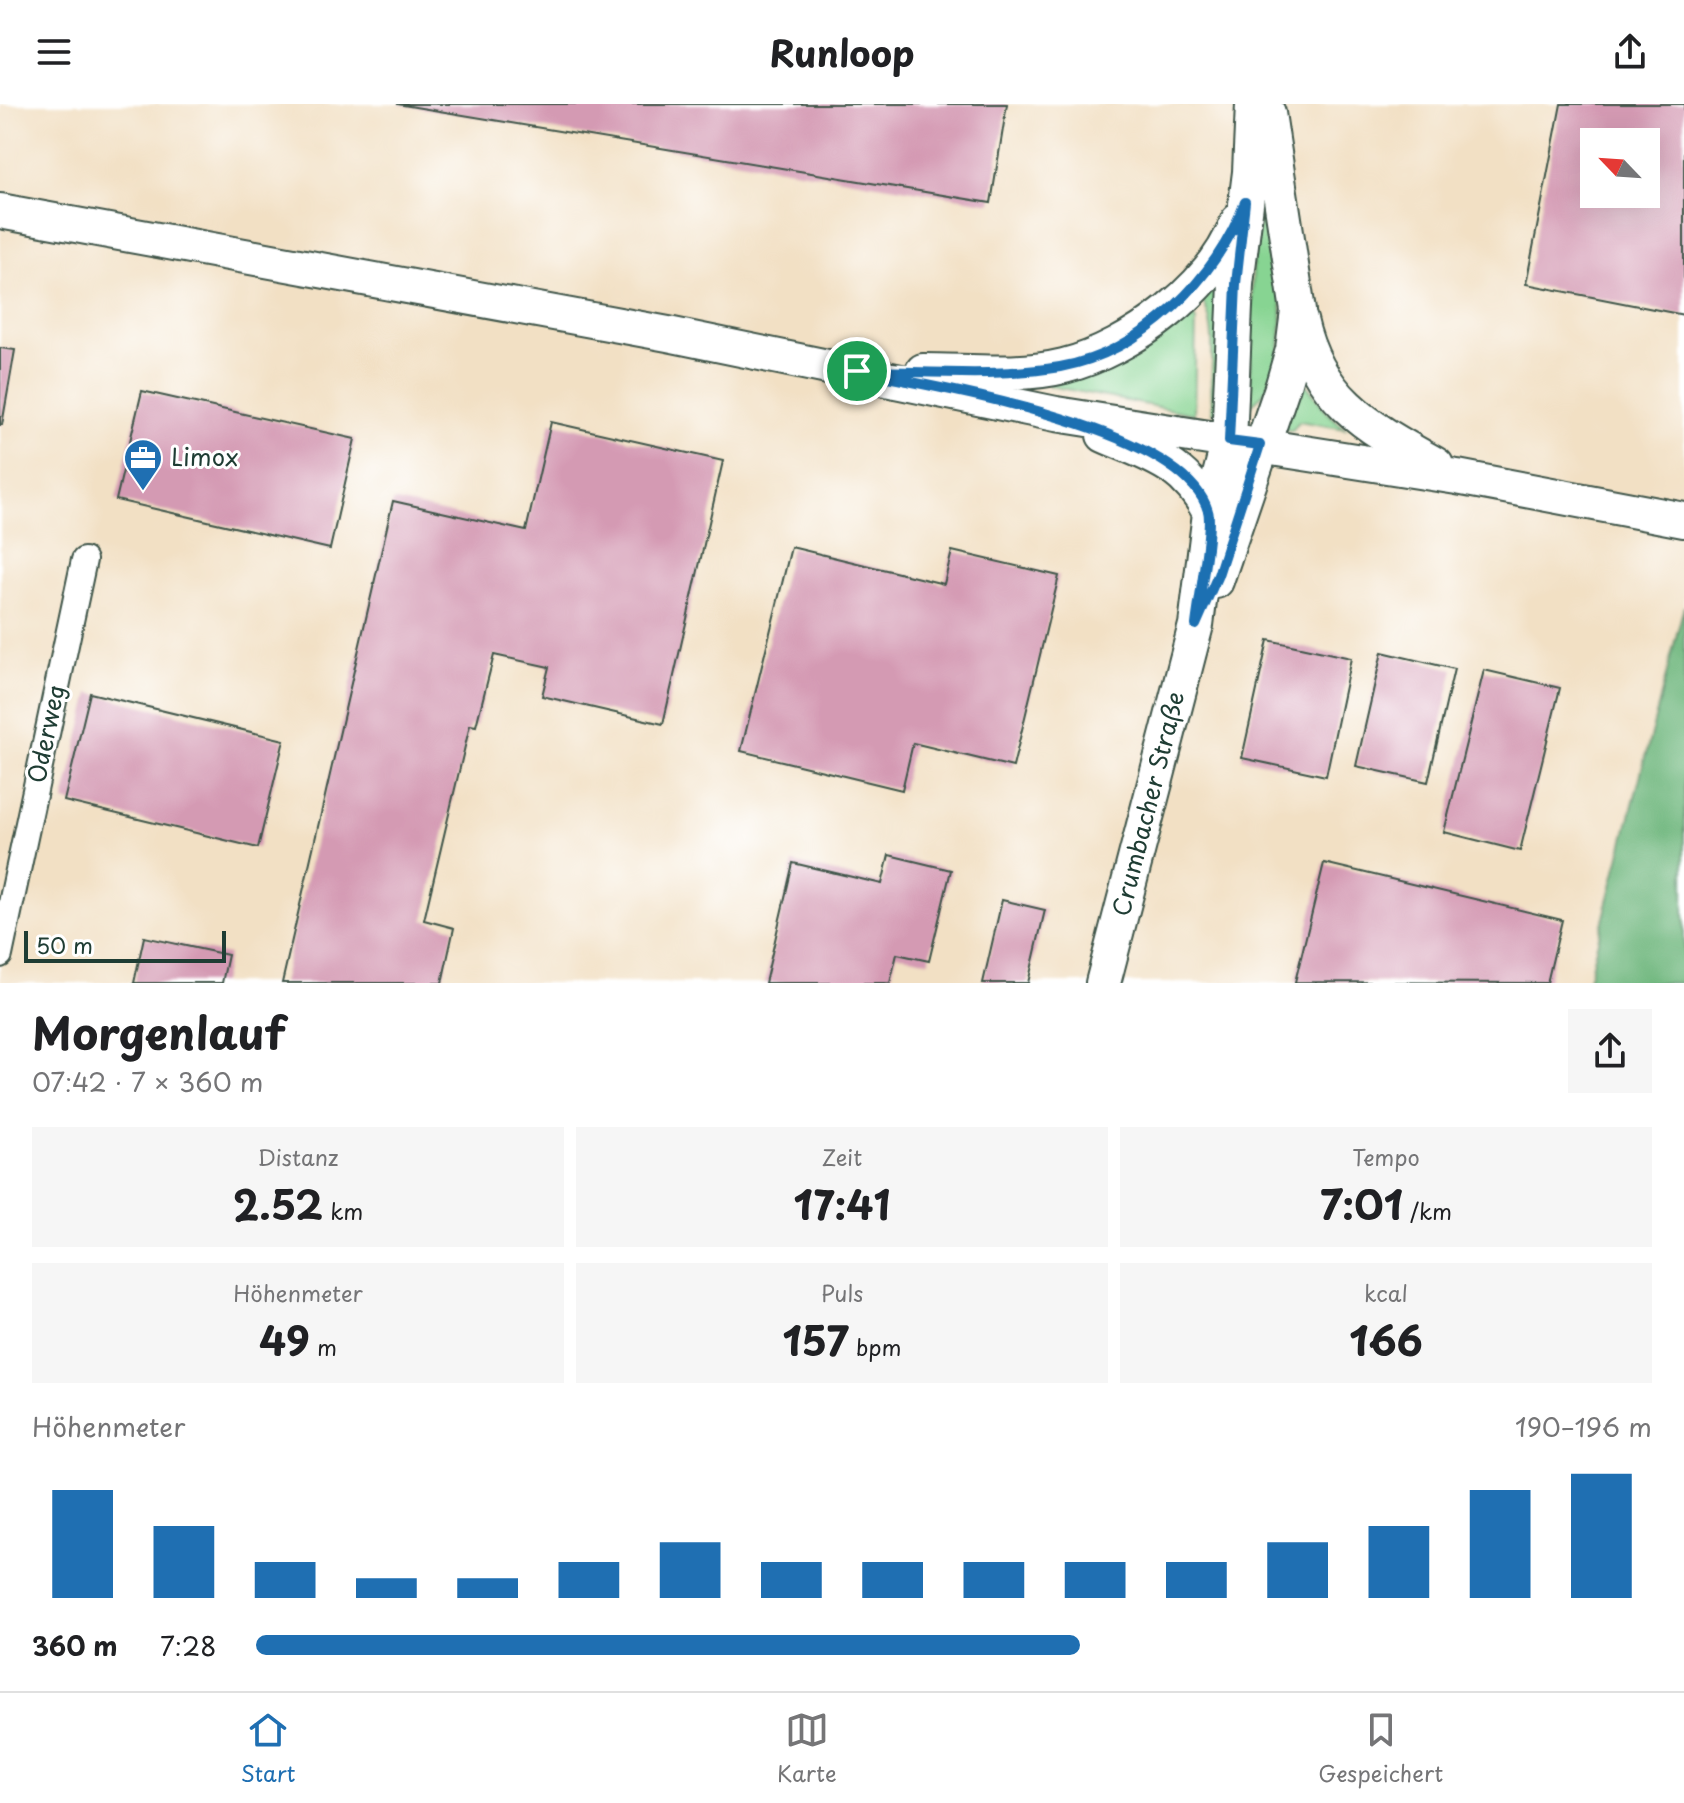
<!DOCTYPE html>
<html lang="de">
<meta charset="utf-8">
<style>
:root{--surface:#fff;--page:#f6f6f6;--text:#202124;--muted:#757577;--line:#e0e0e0;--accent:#1f6fb2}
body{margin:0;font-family:"Playpen Sans",sans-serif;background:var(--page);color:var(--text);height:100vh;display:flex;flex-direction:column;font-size:30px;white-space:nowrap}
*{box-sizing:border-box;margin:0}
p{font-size:26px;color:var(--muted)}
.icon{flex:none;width:44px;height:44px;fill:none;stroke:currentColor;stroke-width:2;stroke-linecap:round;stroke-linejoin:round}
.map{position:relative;height:879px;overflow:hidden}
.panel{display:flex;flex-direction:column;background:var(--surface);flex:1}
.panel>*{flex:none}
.needle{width:52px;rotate:295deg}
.fabs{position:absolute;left:1580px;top:24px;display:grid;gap:16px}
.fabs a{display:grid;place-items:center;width:80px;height:80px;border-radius:0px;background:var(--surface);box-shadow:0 8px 32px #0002;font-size:40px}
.scale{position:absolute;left:24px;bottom:20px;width:202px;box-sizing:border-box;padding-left:8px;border:4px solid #1f3d34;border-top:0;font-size:22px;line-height:28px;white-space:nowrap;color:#1f3d34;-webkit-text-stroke:6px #fff;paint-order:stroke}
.pin{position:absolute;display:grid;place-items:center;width:68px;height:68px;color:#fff;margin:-34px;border:4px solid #fff;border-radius:50%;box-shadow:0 2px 8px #0007}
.round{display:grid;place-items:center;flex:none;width:84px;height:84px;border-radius:0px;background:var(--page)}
.head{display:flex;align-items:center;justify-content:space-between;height:136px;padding:0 32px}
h1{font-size:44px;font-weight:700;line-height:60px}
.stats{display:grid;grid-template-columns:repeat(3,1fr);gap:12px;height:136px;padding:8px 32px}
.stats div{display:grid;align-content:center;border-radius:0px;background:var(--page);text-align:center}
.stats b{font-size:40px;font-weight:700}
.stats small{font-size:22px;font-weight:400}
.stats p{font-size:22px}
.chart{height:224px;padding:16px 32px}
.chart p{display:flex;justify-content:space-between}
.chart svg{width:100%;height:144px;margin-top:8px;stroke:var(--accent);stroke-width:6}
ul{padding:0 32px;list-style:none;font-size:26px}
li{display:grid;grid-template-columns:128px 96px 1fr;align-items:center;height:60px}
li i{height:20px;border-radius:10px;background:var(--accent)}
header{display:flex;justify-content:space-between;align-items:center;height:104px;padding:0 32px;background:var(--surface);font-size:36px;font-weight:700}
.dock{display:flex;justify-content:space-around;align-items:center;height:112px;border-top:2px solid var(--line);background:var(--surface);font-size:22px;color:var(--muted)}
.dock a{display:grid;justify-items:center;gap:4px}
.dock .active{color:var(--accent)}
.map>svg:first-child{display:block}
.green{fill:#87d492;stroke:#538863;stroke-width:2}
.forest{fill:#6db67c;stroke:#467a58;stroke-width:2}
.building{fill:#d49ab3;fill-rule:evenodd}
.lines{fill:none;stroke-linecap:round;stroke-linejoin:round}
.street-casing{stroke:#3f554a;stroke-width:28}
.secondary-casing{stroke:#3f554a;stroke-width:38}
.street{stroke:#fff;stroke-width:24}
.secondary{stroke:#fff;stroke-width:34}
.route-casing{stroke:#fff;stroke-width:16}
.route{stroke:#1f6fb2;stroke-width:10}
.labels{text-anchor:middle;stroke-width:6;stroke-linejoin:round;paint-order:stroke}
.poi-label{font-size:24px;fill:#1f3d34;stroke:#fff;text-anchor:start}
.street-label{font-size:24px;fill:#1f3d34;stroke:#fff}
</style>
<header><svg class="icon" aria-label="menu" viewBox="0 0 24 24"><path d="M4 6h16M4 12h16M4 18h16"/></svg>Runloop<svg class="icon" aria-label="share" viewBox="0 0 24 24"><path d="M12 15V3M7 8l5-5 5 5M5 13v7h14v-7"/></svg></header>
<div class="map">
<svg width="1684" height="879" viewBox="0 0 1684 879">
<rect width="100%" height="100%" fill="#fff"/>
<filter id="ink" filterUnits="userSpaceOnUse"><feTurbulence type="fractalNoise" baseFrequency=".0125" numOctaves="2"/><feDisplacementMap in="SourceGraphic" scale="16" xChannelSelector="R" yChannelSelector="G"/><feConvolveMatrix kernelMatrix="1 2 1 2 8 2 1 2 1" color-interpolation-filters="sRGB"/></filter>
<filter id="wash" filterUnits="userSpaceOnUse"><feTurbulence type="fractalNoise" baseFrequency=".006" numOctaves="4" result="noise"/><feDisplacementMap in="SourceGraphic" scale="32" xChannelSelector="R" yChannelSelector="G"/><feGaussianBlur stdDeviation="1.8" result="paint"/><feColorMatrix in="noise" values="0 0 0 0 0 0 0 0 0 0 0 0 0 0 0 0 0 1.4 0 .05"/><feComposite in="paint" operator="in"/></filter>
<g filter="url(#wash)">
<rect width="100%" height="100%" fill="#f2e0c4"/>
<path class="green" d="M1264,86C1273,140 1306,267 1249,302L1253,158Z
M1222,177L1217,307L1213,309C1207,274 1221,224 1201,195Z
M1190,205L1196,217L1194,310L1049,282L1048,274Z
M1301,273L1326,307L1345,325L1299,317L1292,327L1282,324Z"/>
<path class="forest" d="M1684,502V879H1587Z"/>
<g id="blocks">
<path class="building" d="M397,0H1007L991,99Z
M1561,0H1684V211L1526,180ZM1594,38H1646V90H1594Z
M0,244L15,246L2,321H0Z
M142,287L355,335L330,445L116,396Z
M551,318L723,357L663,620L542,592L549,563L494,551L476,622L470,621L424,816L454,824L442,879H282L393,397L526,427Z
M791,443L944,480L952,447L1059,472L1013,663L913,639L902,686L741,647Z
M1268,536L1351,554L1326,672L1242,654Z
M1382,548L1454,565L1428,678L1356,662Z
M1484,566L1560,584L1520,747L1444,728Z
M90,589L284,636L258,744L64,697Z
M889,751L951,766L929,857L897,850L890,879H765L793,759L882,780Z
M1324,759L1562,816L1547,879L1295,878Z
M1002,796L1045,806L1028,879H983Z
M144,833L228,851L222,879H134Z"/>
</g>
</g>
<g filter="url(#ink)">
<use href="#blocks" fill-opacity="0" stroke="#3f554a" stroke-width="2"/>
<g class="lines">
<g class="street-casing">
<path id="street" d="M0,851L84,456"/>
</g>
<g class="secondary-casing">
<path id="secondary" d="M0,107L668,230L1056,310L1457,373L1684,416
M1300,216C1318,297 1369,323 1436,361
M923,267C968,267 1020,273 1064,262C1131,245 1214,183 1238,117
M1104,331C1152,352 1185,359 1210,409
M1216,477L1283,281L1293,246L1298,207L1268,9
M1103,879L1196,521L1210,409L1229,337L1236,180L1250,68L1253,0"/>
</g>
<use href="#street" class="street"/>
<use href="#secondary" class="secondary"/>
</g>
</g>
<g class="lines" filter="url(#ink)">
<g class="route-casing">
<path id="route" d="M1245,98L1236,180L1229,337L1260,341L1218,471L1196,521C1198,500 1213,422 1208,407C1183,322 936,284 857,267C923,267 995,274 1060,263C1143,248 1217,174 1245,98Z"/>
</g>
<use href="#route" class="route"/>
</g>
<defs>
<g id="office-pin" transform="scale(2)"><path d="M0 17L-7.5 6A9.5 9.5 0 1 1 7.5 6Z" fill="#1f6fb2" stroke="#fff"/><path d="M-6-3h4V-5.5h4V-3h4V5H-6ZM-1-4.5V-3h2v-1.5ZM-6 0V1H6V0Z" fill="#fff"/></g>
</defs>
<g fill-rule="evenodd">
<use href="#office-pin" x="143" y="354"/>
</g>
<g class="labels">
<g class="poi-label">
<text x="171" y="362">Limox</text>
</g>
<g class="street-label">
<text transform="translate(47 630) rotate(-78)" y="8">Oderweg</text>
<text transform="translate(1149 700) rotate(-76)" y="8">Crumbacher Straße</text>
</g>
</g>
</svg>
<div class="fabs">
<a><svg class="needle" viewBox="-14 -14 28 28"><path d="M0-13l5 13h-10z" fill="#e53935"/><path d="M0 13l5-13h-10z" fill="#757577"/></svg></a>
</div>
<div class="scale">50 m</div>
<div class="pin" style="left:857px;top:267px;background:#1e9e55"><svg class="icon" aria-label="arrive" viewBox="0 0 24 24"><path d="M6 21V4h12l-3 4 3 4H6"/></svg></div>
</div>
<section class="panel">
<div class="head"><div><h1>Morgenlauf</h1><p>07:42 · 7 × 360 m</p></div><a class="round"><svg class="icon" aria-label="share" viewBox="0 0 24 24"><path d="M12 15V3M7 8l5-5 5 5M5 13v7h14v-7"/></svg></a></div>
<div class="stats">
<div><p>Distanz</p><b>2.52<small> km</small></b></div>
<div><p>Zeit</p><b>17:41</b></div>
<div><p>Tempo</p><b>7:01<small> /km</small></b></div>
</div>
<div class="stats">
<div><p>Höhenmeter</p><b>49<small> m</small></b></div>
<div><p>Puls</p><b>157<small> bpm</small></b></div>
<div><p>kcal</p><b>166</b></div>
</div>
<div class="chart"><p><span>Höhenmeter</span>190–196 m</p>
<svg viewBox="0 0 160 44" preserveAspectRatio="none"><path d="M5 44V11M15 44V22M25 44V33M35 44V38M45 44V38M55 44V33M65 44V27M75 44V33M85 44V33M95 44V33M105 44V33M115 44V33M125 44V27M135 44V22M145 44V11M155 44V6"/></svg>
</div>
<ul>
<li><b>360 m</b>7:28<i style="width:59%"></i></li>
</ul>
</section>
<nav class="dock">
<a class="active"><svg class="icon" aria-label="home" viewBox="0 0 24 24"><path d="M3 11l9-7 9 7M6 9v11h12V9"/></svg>Start</a>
<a><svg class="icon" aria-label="map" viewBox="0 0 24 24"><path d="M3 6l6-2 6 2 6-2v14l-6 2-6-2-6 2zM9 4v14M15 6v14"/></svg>Karte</a>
<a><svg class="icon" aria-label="saved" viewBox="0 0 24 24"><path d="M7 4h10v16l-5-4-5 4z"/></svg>Gespeichert</a>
</nav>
